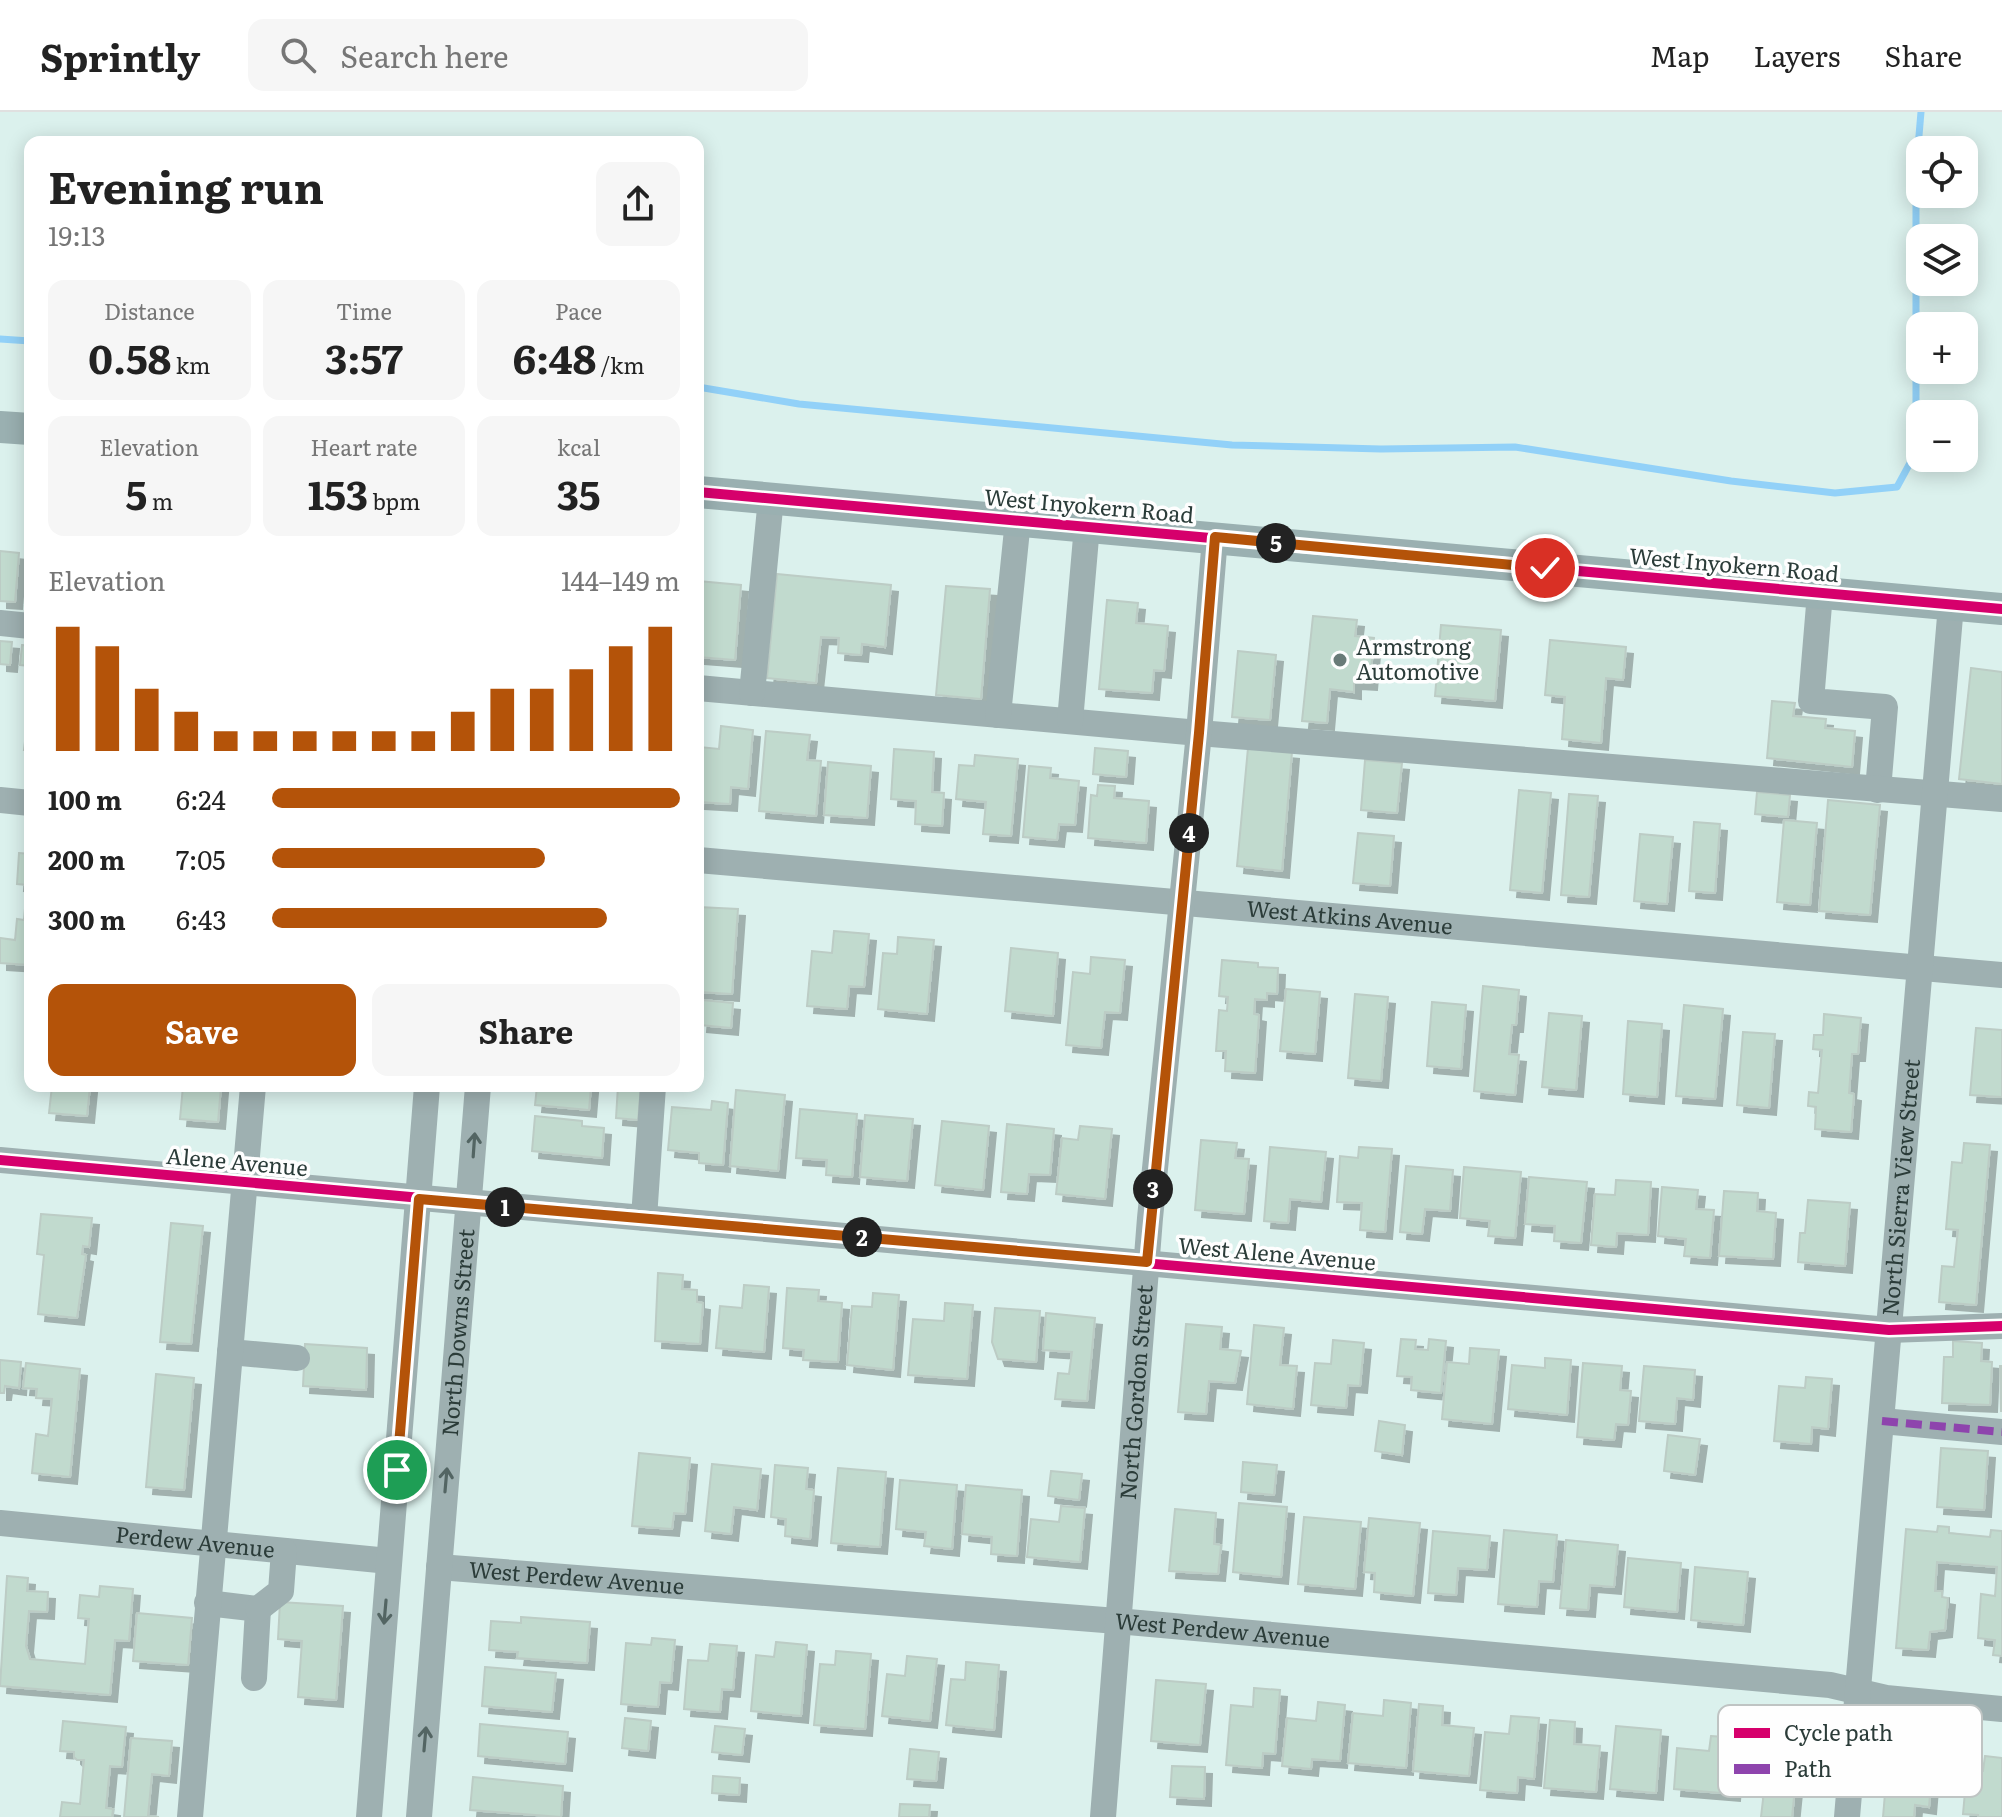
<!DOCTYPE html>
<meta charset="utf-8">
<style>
:root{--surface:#fff;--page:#f6f6f6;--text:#222;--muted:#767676;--line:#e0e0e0;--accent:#b45309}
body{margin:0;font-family:Literata,serif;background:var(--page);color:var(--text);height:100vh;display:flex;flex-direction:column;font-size:30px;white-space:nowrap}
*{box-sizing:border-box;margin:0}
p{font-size:26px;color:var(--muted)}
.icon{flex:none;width:44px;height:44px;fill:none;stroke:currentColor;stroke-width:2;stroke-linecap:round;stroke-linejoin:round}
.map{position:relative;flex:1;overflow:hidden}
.panel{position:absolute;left:24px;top:24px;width:680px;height:956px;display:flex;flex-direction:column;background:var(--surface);border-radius:16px;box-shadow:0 4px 20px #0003}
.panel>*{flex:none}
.tools{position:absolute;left:1906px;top:24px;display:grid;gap:16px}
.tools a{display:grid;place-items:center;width:72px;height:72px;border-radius:16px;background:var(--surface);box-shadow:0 4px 20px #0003;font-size:40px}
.pin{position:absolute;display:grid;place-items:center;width:68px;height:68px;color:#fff;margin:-34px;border:4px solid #fff;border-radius:50%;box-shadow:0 2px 8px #0007}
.km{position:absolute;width:40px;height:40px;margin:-20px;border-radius:50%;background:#222;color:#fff;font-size:22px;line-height:40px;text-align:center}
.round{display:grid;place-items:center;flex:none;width:84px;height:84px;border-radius:16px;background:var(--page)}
.overview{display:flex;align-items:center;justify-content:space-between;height:136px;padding:0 24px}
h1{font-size:44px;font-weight:700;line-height:60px}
.metrics{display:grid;grid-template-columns:repeat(3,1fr);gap:12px;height:136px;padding:8px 24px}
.metrics div{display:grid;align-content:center;border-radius:16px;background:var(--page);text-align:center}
.metrics b{font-size:40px;font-weight:700}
.metrics small{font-size:22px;font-weight:400}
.metrics p{font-size:22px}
.chart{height:224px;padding:16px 24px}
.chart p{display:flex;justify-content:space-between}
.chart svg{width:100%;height:144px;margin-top:8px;stroke:var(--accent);stroke-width:6}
.cta{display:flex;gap:16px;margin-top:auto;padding:16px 24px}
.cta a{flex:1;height:92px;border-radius:16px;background:var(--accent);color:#fff;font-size:32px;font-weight:700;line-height:92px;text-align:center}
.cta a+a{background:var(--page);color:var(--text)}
ul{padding:0 24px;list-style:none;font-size:26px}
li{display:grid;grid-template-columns:128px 96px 1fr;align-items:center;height:60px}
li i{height:20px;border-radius:10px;background:var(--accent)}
header{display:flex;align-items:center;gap:48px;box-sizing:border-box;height:112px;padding:0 40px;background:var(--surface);border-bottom:2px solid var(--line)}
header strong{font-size:38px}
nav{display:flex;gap:44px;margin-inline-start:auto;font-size:28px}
.search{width:560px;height:72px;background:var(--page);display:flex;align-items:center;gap:20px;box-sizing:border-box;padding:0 28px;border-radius:16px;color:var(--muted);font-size:30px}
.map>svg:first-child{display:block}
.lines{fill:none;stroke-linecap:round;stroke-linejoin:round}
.stream{stroke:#92d1f8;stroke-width:7}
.building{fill:#c1dace;stroke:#bcccc5;stroke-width:2;filter:url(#shadow)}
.minor{stroke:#9eb0b1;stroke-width:26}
.major{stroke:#9ab0b1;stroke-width:32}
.quiet{stroke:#8e44ad;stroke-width:8;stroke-dasharray:16 8;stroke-linecap:butt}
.cycleway-casing{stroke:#fefefe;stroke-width:15}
.cycleway{stroke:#d6006c;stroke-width:10}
.oneway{stroke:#536563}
.route-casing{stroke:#fff;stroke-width:16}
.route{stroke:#b45309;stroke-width:10}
.poi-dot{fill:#697b78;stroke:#fefefe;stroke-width:3}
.labels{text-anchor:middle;stroke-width:7;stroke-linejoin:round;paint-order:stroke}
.street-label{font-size:22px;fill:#2b3c39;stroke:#fefefe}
.poi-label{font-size:22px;fill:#2b3c39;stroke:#fefefe;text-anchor:start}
.key{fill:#fefefe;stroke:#bfc4c3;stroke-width:2}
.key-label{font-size:22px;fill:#2b3c39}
</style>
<header>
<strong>Sprintly</strong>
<div class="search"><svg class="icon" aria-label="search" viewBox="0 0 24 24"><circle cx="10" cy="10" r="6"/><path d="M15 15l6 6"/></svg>Search here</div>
<nav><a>Map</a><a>Layers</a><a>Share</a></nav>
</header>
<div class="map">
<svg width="2002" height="1705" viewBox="0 0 2002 1705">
<defs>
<filter id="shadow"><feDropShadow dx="7" dy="7" stdDeviation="0" flood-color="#0004"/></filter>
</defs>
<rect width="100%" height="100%" fill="#dbf1ed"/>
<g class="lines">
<path class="stream" d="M0,227L30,229
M698,275L799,292L1232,333L1381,337L1515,335L1731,369L1835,381L1897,375L1916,340V59L1921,0"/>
</g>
<path class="building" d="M30,438V492H25Z
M0,439L19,441L15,490L0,489Z
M777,462L891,473L885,535L862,532L861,543L838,541L839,526L821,525L816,571L767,566Z
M698,469L741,473L735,548L698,545Z
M946,474L990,477L981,587L936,583Z
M1107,488L1138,491L1136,511L1168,514L1164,559L1154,558L1152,581L1099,577Z
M1313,504L1357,508L1355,524L1374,526L1370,571L1354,570V580L1330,577L1327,611L1302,609Z
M1441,513L1501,518L1495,589L1435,584Z
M1550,528L1626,535L1623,568L1606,566L1601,631L1562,627L1565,585L1545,583Z
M0,529L12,530L10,553L0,552Z
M22,533L30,534V554L20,553Z
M1238,539L1276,543L1270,608L1232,605Z
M1971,556L2002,560V672L1959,667Z
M1772,589L1795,591L1793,604L1826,607L1825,616L1855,619L1852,655L1767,646Z
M29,596H30V638H24Z
M721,614L753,618L748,677L731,675L730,692L698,690L700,635L719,637Z
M766,619L810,623L807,648L821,649L816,704L759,699Z
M1095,636L1128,639L1126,665L1093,662Z
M1248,636L1292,640L1282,759L1237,754Z
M894,637L934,640L932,680L944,681L942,714L915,712L916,689L891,687Z
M975,643L1018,647L1011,724L983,722L986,690L956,687L959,653L974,654Z
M1365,648L1402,651L1397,701L1361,698Z
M828,650L871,654L867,706L824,703Z
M1029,654L1051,656L1050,666L1079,669L1075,713L1059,712L1057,728L1023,725Z
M1098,673L1115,674L1114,686L1149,689L1146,731L1088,726L1091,683L1097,684Z
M1519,678L1551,681L1542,781L1510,778Z
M1757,680L1790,683L1788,705L1755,702Z
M1569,682L1598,684L1589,785L1561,783Z
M1828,688L1880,693L1870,803L1819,799Z
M1784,708L1817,711L1810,793L1777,790Z
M1694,710L1720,712L1715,781L1689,779Z
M1358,721L1394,724L1390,774L1353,771Z
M1640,722L1673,725L1667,792L1634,789Z
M19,741L30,742V853L0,851V826L15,828L17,807L24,808L27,773L17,772Z
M698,795L738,797L732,882L698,880Z
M834,819L869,822L864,875L849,874L847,897L807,894L812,839L832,841Z
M898,825L934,828L927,902L878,897L883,841L897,842Z
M1011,836L1058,841L1053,904L1005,899Z
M1091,845L1125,848L1120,901L1105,900L1101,936L1066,933L1073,860L1090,862Z
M1222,848L1258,851V855L1278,856L1277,882L1267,881V888L1255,887L1254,902L1259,903L1255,961L1225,959L1226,939H1216L1219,898L1227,899L1228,885L1219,884Z
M1483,874L1519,878L1516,913H1512L1509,942L1519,943L1515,983L1474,979Z
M1286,877L1320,880L1315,942L1280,939Z
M1355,882L1388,885L1381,969L1348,966Z
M702,888L733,891L731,916L700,913Z
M1432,890L1466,893L1461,957L1427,954Z
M1684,893L1723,897L1715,987L1676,984Z
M1549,901L1582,904L1576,978L1542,975Z
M1824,902L1861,906L1858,942H1852L1849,981L1854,982L1851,1020L1815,1017L1816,995L1808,994L1809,980L1818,981L1822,938L1813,937L1814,923H1823Z
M1628,909L1662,912L1657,985L1623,982Z
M1976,916L2002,918V985L1970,983Z
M1743,920L1775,922L1769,996L1737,993Z
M52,974H90L87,1004L49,1001Z
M183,974H221L218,1010L180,1007Z
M537,974H591L589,998L535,993Z
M618,974H641L638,1008L616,1006Z
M736,978L785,983L778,1059L730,1054Z
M712,989L728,991L723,1053L699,1051V1041L668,1038L672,995L711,998Z
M800,997L857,1002L852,1065L826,1063L827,1048L796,1046Z
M865,1003L913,1007L907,1069L860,1065Z
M535,1004L582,1009V1014L604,1016L602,1046L532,1039Z
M942,1009L989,1014L983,1078L935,1073Z
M1007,1012L1054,1017L1050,1063L1029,1062L1027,1082L1001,1080Z
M1080,1014L1112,1017L1105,1087L1056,1082L1062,1026L1078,1028Z
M1201,1028L1237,1031L1235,1046L1249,1047L1244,1102L1195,1098Z
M1964,1031L1990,1033L1976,1193L1939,1190L1942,1154L1954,1155L1958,1118L1946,1117L1952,1050L1962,1051Z
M1270,1035L1326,1040L1321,1090L1290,1087L1288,1111L1264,1109Z
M1359,1035L1392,1037L1385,1120L1360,1118L1362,1091L1337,1090L1340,1044L1358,1046Z
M1406,1054L1453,1058L1450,1099L1425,1097L1422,1122L1400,1120Z
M1464,1055L1521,1060L1515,1126L1488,1124L1490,1109L1460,1106Z
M1529,1065L1587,1070L1581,1131L1554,1129L1555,1114L1525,1112Z
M1616,1068L1651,1070L1648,1123L1617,1121L1616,1135L1591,1133L1595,1082L1615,1083Z
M1662,1075L1698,1078L1696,1097L1714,1098L1710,1146L1684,1144L1686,1127L1658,1124Z
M1724,1079L1758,1081L1757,1099L1776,1101L1773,1147L1719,1144Z
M1808,1088L1850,1091L1845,1154L1798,1150L1800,1121H1805Z
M41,1102L92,1106L89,1135L83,1134L82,1142L86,1143L77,1206L38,1202L44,1143L37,1142Z
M171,1111L203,1114L191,1232L160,1230Z
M658,1161L683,1163L682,1177L697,1178V1190L703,1191L700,1232L655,1229Z
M744,1173L769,1175L764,1240L716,1236L720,1194L742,1196Z
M787,1176L819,1178L818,1189L842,1191L838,1250L803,1248L804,1238L783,1236Z
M873,1181L899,1183L893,1258L847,1253L852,1194L872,1195Z
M945,1191L973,1193L967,1267L908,1263L913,1207L944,1209Z
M995,1196L1040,1199L1036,1250L998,1247L992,1230Z
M1046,1201L1095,1206L1087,1289L1055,1287L1058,1261L1069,1262L1072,1240L1043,1238Z
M1186,1212L1222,1215L1220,1237L1241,1239L1235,1271L1209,1269L1206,1302L1178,1300Z
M1254,1213L1284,1216L1280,1253L1297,1254L1293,1297L1247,1292Z
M1401,1227L1416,1228L1415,1237L1428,1238L1429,1227L1446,1229L1441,1281L1411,1278L1412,1265L1397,1264Z
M1333,1228L1364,1231L1360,1274L1348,1273L1346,1296L1311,1293L1315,1251L1331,1252Z
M1953,1229L1982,1231L1981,1249L1992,1250L1990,1293L1942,1291L1944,1245H1953Z
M305,1232L367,1236L366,1278L303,1274Z
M1470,1236L1499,1238L1492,1312L1442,1307L1447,1250L1469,1252Z
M1545,1246L1571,1248L1567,1303L1508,1297L1512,1253L1545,1256Z
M0,1248L21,1250L19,1276L5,1274L4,1281H0Z
M26,1251L80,1257L70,1365L32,1361L36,1322L48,1324L52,1287L36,1286L37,1277L23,1276Z
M1583,1251L1622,1254L1620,1278L1631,1279L1628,1313L1616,1312L1614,1328L1577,1325Z
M1644,1254L1695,1258L1693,1288L1677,1286L1675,1312L1639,1309Z
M2000,1254H2002V1299H2001Z
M156,1262L194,1266L184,1378L146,1375Z
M1806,1265L1832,1267L1828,1317L1812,1315L1811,1332L1774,1329L1779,1274L1805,1276Z
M1379,1309L1405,1313L1402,1343L1375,1339Z
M1668,1323L1700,1327L1695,1363L1664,1359Z
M1941,1336L1988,1339L1984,1398L1937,1395Z
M639,1341L690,1346L685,1402L674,1401L672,1417L632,1414Z
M1243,1350L1277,1353L1274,1383L1241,1380Z
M712,1352L761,1357L757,1398L734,1395L731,1422L705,1419Z
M775,1353L808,1356L806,1377L814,1378L810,1427L785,1424L786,1407L771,1405Z
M838,1356L886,1360L880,1435L831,1431Z
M1051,1359L1082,1362L1079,1388L1048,1384Z
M900,1368L957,1373L952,1437L924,1434L926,1420L896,1417Z
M966,1373L1022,1378L1017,1444L991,1442L992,1425L962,1422Z
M1239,1391L1287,1395L1281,1465L1233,1460Z
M1061,1394L1085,1396L1080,1450L1027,1445L1031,1407L1059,1410Z
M1175,1397L1216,1401L1214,1432L1221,1433L1218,1462L1169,1459Z
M1304,1405L1361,1410L1355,1477L1298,1472Z
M1369,1406L1420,1411L1413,1484L1374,1480L1375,1461L1364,1460Z
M1938,1414L1949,1415V1421L1990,1425L1991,1418L2002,1419V1544L1993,1543L1995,1528L1978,1526L1981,1482L1995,1484L1997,1455L1937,1450L1935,1479H1942V1485L1948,1486L1945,1518L1930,1520L1928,1538L1896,1536L1906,1417L1937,1420Z
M1504,1418L1557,1423L1553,1470L1539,1469L1537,1495L1498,1492Z
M1433,1419L1490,1424L1487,1458L1458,1456L1456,1483L1428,1481Z
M1566,1428L1618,1433L1614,1475L1590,1473L1588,1498L1560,1496Z
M1628,1446L1681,1451L1677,1500L1624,1495Z
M1695,1455L1748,1460L1743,1513L1691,1508Z
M7,1464L28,1466L27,1479L48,1480L47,1500L29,1499L26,1534L30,1547L85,1552L89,1507L78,1506L80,1483L99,1485L100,1474L133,1477L129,1529L115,1528L110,1583L0,1574Z
M280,1490L343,1494L336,1588L298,1585L302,1529L278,1527Z
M137,1501L192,1506L188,1553L133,1549Z
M521,1505L590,1510L587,1551L517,1546L518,1540L489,1538L491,1509L521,1511Z
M652,1526L675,1528L671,1571L660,1570L658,1595L621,1592L626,1531L651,1533Z
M776,1530L807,1533L801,1604L751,1599L756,1543L774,1545Z
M710,1532L737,1534L733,1578L722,1577L720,1600L684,1597L688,1548L708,1549Z
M836,1539L871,1542L865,1617L814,1613L820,1552L835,1553Z
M907,1544L937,1547L930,1609L882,1604L887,1562L905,1564Z
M966,1550L999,1553L994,1618L946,1613L951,1567L965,1568Z
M485,1555L556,1561L552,1600L482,1594Z
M1156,1568L1206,1572L1200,1633L1151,1629Z
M1254,1576L1280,1578L1275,1642L1263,1641L1262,1656L1226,1653L1231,1593L1253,1595Z
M1384,1588L1411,1591L1406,1656L1348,1651L1353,1601L1383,1604Z
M1318,1590L1345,1593L1340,1649L1312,1647L1311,1657L1282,1654L1287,1606L1316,1609Z
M1419,1592L1443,1594L1442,1613L1474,1616L1469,1664L1413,1659Z
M1511,1604L1539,1606L1534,1667L1518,1665L1517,1681L1480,1678L1485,1620L1509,1622Z
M625,1606L651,1609L648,1639L622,1636Z
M1550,1608L1575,1610L1574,1632L1600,1634L1596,1680L1544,1676Z
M63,1609L126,1615L122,1655L110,1654L106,1696L113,1697L112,1705H60L62,1690L80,1692L84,1648H77L74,1645V1640L60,1639Z
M480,1612L568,1620L565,1652L478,1644Z
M715,1614L745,1617L742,1643L712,1640Z
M1616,1614L1661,1618L1656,1681L1610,1677Z
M1762,1622L1800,1625L1792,1705H1761L1764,1679H1756Z
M1711,1624L1738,1626L1733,1682L1674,1677L1677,1636L1709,1639Z
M131,1626L172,1629L169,1664L152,1662L148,1704L159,1705H124Z
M1889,1634L1915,1637L1914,1653L1924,1654L1923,1659L1932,1660L1929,1695L1915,1693L1914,1705H1883Z
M910,1637L939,1640L936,1669L907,1667Z
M1985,1644L2002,1646V1705H1978V1703L1963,1702L1967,1658L1983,1659Z
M1172,1654L1205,1655L1204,1687L1170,1685Z
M713,1664L740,1666L739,1683L712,1681Z
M473,1665L563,1674L561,1705L470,1698Z
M900,1692L930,1693L929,1705H899Z"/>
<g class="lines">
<g class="minor">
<path d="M1820,481L1811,589L1885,595L1878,678"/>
<path d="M0,511L30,514"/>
<path d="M698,576L1199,621L2002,687"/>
<path d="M752,581L771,386"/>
<path d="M998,603L1018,408"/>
<path d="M1070,609L1087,414"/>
<path d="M0,688L30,691"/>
<path id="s1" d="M698,748L2002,863"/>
<path d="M0,1048L1889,1218L2002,1214"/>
<path d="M644,1106L653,974"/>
<path d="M230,1240L297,1246"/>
<path d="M1882,1309L2002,1320"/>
<path id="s2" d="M0,1411L389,1449"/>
<path id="s3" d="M439,1455L1117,1509L1830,1573L1886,1586L2002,1597"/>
<path d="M207,1491L258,1497L254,1566"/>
<path d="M258,1497L281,1479L284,1439"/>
<path d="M190,1705L253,974"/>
<path d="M369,1705L427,974"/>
<path id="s4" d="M419,1705L478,974"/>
<path id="s5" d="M1103,1705L1150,1106L1199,621L1215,425"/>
<path id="s6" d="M1847,1705L1951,493"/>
</g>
<path class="major" d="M0,315L30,317
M698,380L2002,497"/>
<path class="quiet" d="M1882,1309L2002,1320"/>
<g class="cycleway-casing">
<path id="cycleway" d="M698,380L2002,497
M0,1048L1889,1218L2002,1214"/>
</g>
<use href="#cycleway" class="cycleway"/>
</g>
<defs><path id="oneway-shaft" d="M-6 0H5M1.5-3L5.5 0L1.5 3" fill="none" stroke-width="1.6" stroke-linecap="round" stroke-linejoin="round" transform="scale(2)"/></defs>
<g class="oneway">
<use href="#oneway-shaft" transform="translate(474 1033) rotate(-86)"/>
<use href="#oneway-shaft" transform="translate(446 1368) rotate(-85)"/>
<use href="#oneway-shaft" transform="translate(385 1500) rotate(95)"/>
<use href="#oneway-shaft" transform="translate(425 1627) rotate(-85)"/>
</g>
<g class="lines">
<g class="route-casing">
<path id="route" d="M397,1358L419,1087L1147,1150L1199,621L1215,425L1545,456"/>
</g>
<use href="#route" class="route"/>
</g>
<circle class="poi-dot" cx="1340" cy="548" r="8"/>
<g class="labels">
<g class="street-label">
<text transform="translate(1089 394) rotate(5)" y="8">West Inyokern Road</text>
<text transform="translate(1734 453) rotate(5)" y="8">West Inyokern Road</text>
<text dy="8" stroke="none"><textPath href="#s1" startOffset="654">West Atkins Avenue</textPath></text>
<text transform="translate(237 1050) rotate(5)" y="8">Alene Avenue</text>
<text dy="8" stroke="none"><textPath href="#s6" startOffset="632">North Sierra View Street</textPath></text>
<text transform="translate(1277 1142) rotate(5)" y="8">West Alene Avenue</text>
<text dy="8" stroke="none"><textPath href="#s4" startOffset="486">North Downs Street</textPath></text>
<text dy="8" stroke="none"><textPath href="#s5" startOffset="426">North Gordon Street</textPath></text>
<text dy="8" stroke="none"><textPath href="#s2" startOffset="196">Perdew Avenue</textPath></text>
<text dy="8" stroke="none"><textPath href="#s3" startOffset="138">West Perdew Avenue</textPath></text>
<text dy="8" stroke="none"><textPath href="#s3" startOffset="786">West Perdew Avenue</textPath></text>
</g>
<g class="poi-label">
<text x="1356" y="543">Armstrong<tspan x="1356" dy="25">Automotive</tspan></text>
</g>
</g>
<rect x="1718" y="1593" width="264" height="92" rx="12" class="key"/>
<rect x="1734" y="1616" width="36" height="10" fill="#d6006c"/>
<rect x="1734" y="1652" width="36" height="10" fill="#8e44ad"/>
<g class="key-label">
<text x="1784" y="1629">Cycle path</text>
<text x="1784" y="1665">Path</text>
</g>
</svg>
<div class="tools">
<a><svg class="icon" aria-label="locate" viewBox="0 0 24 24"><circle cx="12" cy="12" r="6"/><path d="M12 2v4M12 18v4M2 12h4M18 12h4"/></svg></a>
<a><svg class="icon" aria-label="layers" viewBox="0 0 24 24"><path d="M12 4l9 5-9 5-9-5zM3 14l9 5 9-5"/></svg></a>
<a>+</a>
<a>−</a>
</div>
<div class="pin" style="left:397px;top:1358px;background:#1e9e55"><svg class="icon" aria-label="arrive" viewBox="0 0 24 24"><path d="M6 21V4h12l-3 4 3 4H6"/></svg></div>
<div class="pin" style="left:1545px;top:456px;background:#d93025"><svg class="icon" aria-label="check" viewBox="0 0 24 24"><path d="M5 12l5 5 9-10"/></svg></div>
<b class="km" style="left:505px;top:1095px">1</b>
<b class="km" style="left:862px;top:1125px">2</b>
<b class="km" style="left:1153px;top:1077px">3</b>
<b class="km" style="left:1189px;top:721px">4</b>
<b class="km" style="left:1276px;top:431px">5</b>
<section class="panel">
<div class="overview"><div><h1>Evening run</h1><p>19:13</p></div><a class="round"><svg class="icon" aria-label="share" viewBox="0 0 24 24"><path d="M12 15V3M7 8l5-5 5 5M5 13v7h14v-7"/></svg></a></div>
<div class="metrics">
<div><p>Distance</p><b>0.58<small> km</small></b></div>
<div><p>Time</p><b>3:57</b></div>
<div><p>Pace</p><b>6:48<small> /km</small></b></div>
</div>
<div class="metrics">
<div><p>Elevation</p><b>5<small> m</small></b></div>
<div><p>Heart rate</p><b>153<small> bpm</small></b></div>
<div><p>kcal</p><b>35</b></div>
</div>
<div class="chart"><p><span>Elevation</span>144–149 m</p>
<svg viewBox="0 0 160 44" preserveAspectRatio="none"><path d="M5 44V6M15 44V12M25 44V25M35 44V32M45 44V38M55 44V38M65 44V38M75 44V38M85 44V38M95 44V38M105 44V32M115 44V25M125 44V25M135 44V19M145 44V12M155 44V6"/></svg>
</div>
<ul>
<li><b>100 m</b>6:24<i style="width:100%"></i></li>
<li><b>200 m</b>7:05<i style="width:67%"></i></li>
<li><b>300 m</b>6:43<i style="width:82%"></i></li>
</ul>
<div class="cta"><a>Save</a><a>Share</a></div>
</section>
</div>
